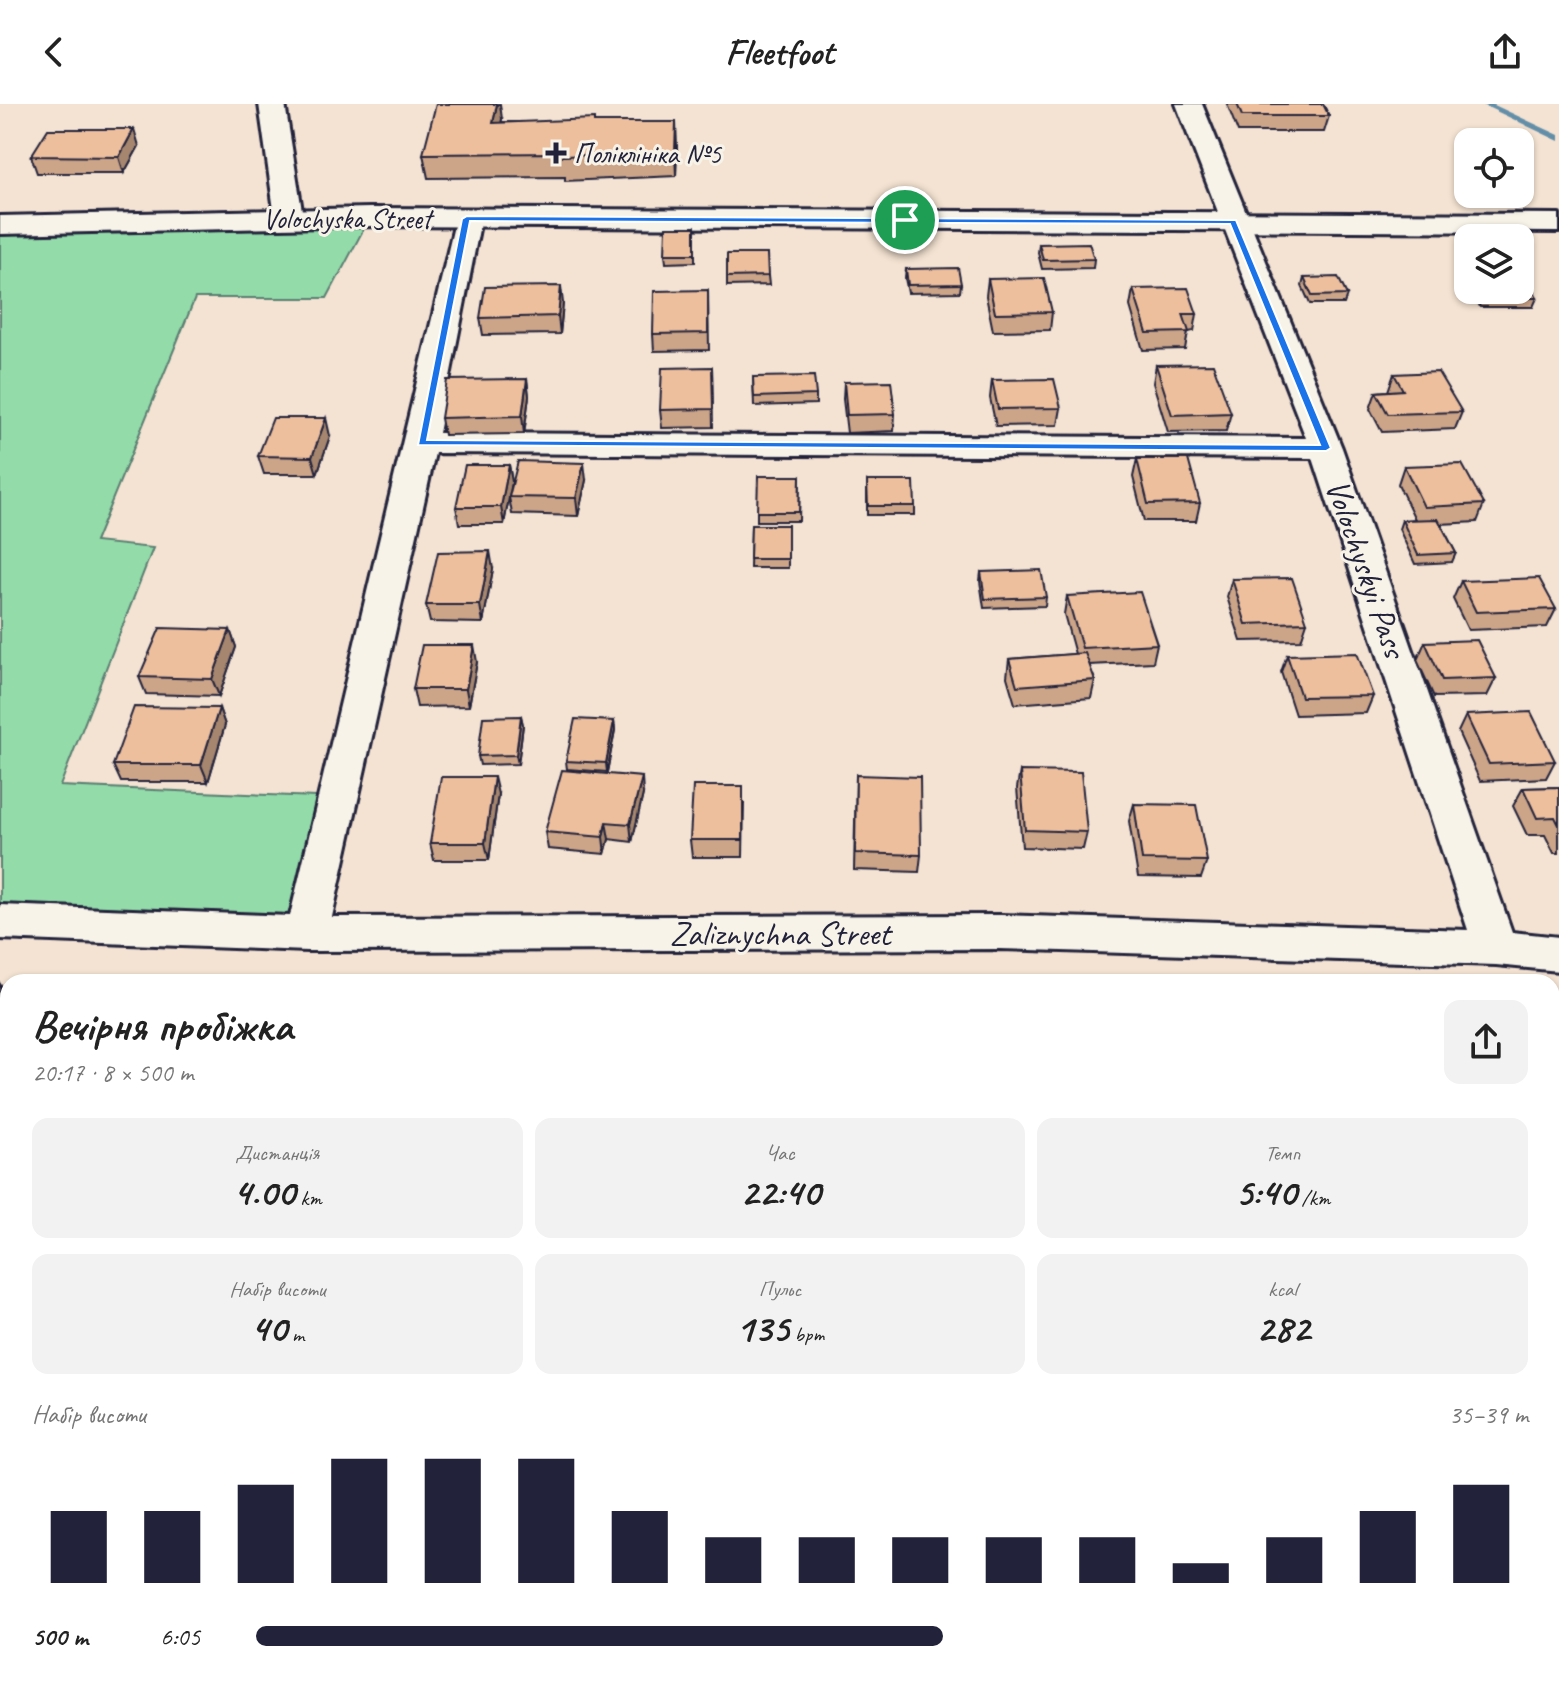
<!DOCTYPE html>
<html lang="uk">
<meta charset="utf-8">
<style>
:root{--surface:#fff;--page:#f2f2f2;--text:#222;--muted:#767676;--accent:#22223b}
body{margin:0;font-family:Caveat,sans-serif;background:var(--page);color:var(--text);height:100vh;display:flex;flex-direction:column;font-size:30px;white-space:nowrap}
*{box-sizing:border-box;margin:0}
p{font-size:26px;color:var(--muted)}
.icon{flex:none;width:44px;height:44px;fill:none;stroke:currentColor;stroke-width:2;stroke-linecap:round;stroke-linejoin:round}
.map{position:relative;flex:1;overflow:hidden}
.drawer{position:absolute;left:0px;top:870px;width:1560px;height:708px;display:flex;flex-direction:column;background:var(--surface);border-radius:24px 24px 0 0;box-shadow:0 2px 6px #0004}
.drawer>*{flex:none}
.controls{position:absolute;left:1454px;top:24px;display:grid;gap:16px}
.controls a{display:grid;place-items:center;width:80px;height:80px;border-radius:16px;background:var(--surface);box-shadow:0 2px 6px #0004;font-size:40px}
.pin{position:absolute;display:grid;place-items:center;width:68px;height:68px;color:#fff;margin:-34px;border:4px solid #fff;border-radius:50%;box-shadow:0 2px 8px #0007}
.round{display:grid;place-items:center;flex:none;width:84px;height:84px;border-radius:16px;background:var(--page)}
.overview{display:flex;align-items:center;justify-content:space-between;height:136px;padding:0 32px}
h1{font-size:44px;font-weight:700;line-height:60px}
.stats{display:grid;grid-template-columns:repeat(3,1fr);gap:12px;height:136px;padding:8px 32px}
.stats div{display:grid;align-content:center;border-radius:16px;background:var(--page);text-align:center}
.stats b{font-size:40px;font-weight:700}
.stats small{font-size:22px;font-weight:400}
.stats p{font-size:22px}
.chart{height:224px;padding:16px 32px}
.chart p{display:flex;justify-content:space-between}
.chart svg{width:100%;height:144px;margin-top:8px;stroke:var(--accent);stroke-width:6}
ul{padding:0 32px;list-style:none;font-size:26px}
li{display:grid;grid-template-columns:128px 96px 1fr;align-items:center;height:60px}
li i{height:20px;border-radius:10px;background:var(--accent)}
header{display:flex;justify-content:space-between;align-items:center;height:104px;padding:0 32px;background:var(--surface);font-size:36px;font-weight:700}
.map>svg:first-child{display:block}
.green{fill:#93dba9;stroke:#5a7e72;stroke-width:2}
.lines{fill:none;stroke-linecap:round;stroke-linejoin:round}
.stream{fill:#638ea8;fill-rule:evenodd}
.street-casing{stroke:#22223b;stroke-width:6}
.secondary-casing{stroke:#22223b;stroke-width:6}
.street{fill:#f7f3e8;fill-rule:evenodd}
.secondary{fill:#f7f3e8;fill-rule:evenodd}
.wall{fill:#cca487;stroke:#22223b;stroke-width:2}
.shaded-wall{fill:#a6866e;stroke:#22223b;stroke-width:2}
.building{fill:#edbf9d;stroke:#22223b;stroke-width:2}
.route{fill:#1a73e8;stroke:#fff;stroke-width:2;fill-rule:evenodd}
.poi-dot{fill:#22223b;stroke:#f7f3e8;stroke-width:3}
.labels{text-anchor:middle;stroke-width:6;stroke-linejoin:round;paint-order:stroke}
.far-poi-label{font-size:28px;fill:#22223b;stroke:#f7f3e8;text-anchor:start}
.far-street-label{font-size:28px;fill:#22223b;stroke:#f7f3e8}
.street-label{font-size:34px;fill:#22223b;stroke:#f7f3e8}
</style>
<header><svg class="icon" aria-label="back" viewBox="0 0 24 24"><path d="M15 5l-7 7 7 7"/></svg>Fleetfoot<svg class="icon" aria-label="share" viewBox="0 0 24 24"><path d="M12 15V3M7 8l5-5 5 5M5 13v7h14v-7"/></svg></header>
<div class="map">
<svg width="1559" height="1578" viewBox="0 0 1559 1578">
<rect width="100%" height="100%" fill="#f4e3d2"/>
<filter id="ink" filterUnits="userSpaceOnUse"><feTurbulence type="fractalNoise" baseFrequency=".0125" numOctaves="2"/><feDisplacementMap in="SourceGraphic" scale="16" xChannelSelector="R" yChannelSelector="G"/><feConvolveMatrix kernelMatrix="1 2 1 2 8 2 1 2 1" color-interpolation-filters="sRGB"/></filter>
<g filter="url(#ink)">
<path class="green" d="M370,113L327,194H195L95,438L153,444L60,682L339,694L307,830L0,818V121Z"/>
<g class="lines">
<path class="stream" d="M1481,0H1492L1559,31V37Z"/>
<g class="street-casing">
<path id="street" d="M259,0H285L303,113L299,119H279L275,113Z
M1176,0H1202L1342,344L1512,828L1559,833V867L1496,861L1000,845L307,847L0,835V801L290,812L457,109H477L481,115L439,329L1306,334ZM435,349L1313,354L1468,826L1000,811L332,813Z
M0,1381L8,1382V1438L0,1437Z
M391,1570H449V1578H391Z"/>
</g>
<g class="secondary-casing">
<path id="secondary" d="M370,104L1559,110V128L370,122L0,130V112Z"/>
</g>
<use href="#street" class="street"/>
<use href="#secondary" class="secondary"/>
</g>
<path class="wall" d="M1227,0H1323L1329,12L1324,28H1238Z
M502,15L501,18H594L677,42L676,72L565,77V73L428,74L423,50Z
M139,42L124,69H37L31,52Z
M695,123V158L666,159L665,150Z
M1039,140L1094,155L1093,164L1042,165L1038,149Z
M727,150L768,172L769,181L727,182Z
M906,165L961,180L960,188L908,189L905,174Z
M1304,174L1347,191L1344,200H1310L1302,182Z
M988,175L1052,208L1050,226L993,227L986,192Z
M1133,185L1197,210L1194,227L1188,228L1185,245L1143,246L1130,202Z
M708,186L709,246L654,247L653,230Z
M1472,186H1520L1537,194L1533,203H1480Z
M563,199L560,230L483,231L480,214Z
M1156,261L1231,309L1226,327L1168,328L1153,279Z
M712,263L713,323L662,324L660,306Z
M1394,270L1462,308L1455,325L1382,328L1370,305L1376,288L1388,287Z
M753,273L816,291V300L754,302Z
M527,275L529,292L524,330L444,331L441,314Z
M992,276L1061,304L1058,321L996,322L990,294Z
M844,278L895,310L894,327L847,329L843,295Z
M330,332L317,370H264L258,352Z
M1137,355L1200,399L1196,417H1144L1133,373Z
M509,361L512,378L510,390L586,376L578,412L512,410L509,393L504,420H459L456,403Z
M1404,362L1484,400L1477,418L1441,420L1456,449L1452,458L1415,460L1399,425L1402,416L1415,415L1398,380Z
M800,372L799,417H757V408Z
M867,377L915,402V411H867Z
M751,421H788V464H750Z
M493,465L483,519L430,518L426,501Z
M981,468L1046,493L1045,502L984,504L980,477Z
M1232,475L1307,518L1301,536L1241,537L1227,493Z
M1461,477L1556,505L1547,523L1468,526L1453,495Z
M1067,492L1157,540L1153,558L1089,561L1095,576L1091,594L1015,600L1007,573L1009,555L1075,550L1064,510Z
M230,526L236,543L219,592L146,590L139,573Z
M1425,538L1496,574L1487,592L1434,593L1417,556Z
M1287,551L1373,592L1366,609L1295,611L1281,568Z
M477,558L469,602L417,603L413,585Z
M219,604L225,621L208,678H121L113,661Z
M1466,611L1555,657L1546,674L1480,677L1458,628Z
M521,612L523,621L518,660L480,661L478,652Z
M614,617L615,626L607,668L567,665L566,657Z
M1020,667L1087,728L1083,745L1022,743L1017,684Z
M856,671L921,751L919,768L854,766Z
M1559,683V749H1554L1545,731H1527L1513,702L1523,684Z
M498,690L489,756H434L430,739Z
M643,690L632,738L609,735L605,750L548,745L545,728Z
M744,699L743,753H692L690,736Z
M1134,700L1207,757L1201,774L1138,773L1129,717Z"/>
<path class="shaded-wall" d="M497,0H500L502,15L496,43L493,19Z
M676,18L677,42L676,72L675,48Z
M134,25L139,42L124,69L119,53Z
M561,182L563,199L560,230L558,212Z
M527,275L529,292L524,330L522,312Z
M326,314L330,332L317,370L312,353Z
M584,359L586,376L578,412L576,394Z
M509,361L512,378L504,420L501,403Z
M490,447L493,465L483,519L480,501Z
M230,526L236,543L219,592L212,575Z
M474,541L477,558L469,602L466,585Z
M219,604L225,621L208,678L201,661Z
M521,612L523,621L518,660L516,651Z
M614,617L615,626L607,668L606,659Z
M494,673L498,690L489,756L485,739Z
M642,673L643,690L632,738L630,720Z
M606,718L609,735L605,750L603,733Z
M0,880L7,891L0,908Z"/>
<path class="building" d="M436,0H497L493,19L594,15V18H676L675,48L563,52V49L423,50Z
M1237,0H1323L1329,12H1242Z
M48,25H134L119,53L31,52Z
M666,123H695V150H665Z
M1089,139L1094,155L1043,156L1039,140Z
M727,150H767L768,172L727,173Z
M958,164L961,180L908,181L906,165Z
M1520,172H1525L1537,194H1483L1479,186H1520Z
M1338,173L1347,191L1312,192L1304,174Z
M1044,174L1052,208L995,209L988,175Z
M561,182L558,212L480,214L485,183Z
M1188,184L1197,210H1183L1189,228L1147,229L1133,185Z
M708,186V229L653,230L654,187Z
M1213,260L1231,309L1172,311L1156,261Z
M712,263L713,305L660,306L662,264Z
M1438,268L1462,308L1388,310L1376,288L1403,286L1394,270Z
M814,272L816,291L754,293L753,273Z
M527,275L522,312L441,314L447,276Z
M1054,275L1061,304L998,305L992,276Z
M891,277L895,310L847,311L844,278Z
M273,314H326L312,353L258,352Z
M1137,355H1188L1200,399L1148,400Z
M518,357L584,359L576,394L509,393Z
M1462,360L1484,400L1424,403L1404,362Z
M465,361H509L501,403H456Z
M758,372H800L799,408H757Z
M867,377H914L915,402H868Z
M1438,415L1456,449L1418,451L1402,416Z
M751,421H788V455H750Z
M490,447L480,501H426L438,448Z
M1041,466L1046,493L985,495L981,468Z
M1292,474L1307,518L1246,520L1232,475Z
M1539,474L1556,505L1476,508L1461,477Z
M1140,488L1157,540L1082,544L1067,492Z
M160,524L230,526L212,575L139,573Z
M1477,536L1496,574L1442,576L1425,538Z
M422,541H474L466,585H413Z
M1085,549L1095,576L1017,582L1009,555Z
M1357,549L1373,592L1301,593L1287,551Z
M134,603L219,604L201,661H113Z
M1531,608L1555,657L1489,660L1466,611Z
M521,612L516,651L478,652L483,613Z
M575,615L614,617L606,659L566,657Z
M562,666L642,673L630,720L606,718L603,733L545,728Z
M1020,667L1081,668L1087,728L1025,726Z
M856,671L920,673L921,751L855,749Z
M441,673H494L485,739H430Z
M693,682H743V736H690Z
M1559,683V721L1555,713L1537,714L1523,684Z
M1134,700L1196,701L1207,757L1142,756Z"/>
</g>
<path class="route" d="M467,112L1236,116L1331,344L1326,347L418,341L462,115ZM470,117L1230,120L1320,341L427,336Z"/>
<path class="poi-dot" d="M552 37h8v8h8v8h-8v8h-8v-8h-8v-8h8z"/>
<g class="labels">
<g class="far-poi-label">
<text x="574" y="59">Поліклініка №5</text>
</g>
<g class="far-street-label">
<text x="347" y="124">Volochyska Street</text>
</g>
<g class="street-label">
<text transform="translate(1367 464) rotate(71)" y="12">Volochyskyi Pass</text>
<text x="780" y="841">Zaliznychna Street</text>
</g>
</g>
</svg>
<div class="controls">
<a><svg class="icon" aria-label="locate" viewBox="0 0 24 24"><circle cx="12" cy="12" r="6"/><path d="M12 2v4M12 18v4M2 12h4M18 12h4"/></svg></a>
<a><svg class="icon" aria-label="layers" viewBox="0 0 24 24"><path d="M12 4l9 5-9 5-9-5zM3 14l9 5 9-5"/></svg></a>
</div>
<div class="pin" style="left:905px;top:116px;background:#1e9e55"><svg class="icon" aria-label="arrive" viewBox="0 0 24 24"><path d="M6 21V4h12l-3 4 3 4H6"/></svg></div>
<section class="drawer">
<div class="overview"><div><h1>Вечірня пробіжка</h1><p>20:17 · 8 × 500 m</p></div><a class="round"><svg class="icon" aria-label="share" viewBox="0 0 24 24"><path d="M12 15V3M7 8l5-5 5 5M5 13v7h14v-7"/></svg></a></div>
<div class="stats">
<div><p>Дистанція</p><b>4.00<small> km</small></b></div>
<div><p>Час</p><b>22:40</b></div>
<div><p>Темп</p><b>5:40<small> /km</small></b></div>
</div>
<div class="stats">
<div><p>Набір висоти</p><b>40<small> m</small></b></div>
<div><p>Пульс</p><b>135<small> bpm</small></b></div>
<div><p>kcal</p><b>282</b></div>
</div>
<div class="chart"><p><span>Набір висоти</span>35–39 m</p>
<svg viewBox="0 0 160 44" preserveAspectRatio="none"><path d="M5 44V22M15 44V22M25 44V14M35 44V6M45 44V6M55 44V6M65 44V22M75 44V30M85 44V30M95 44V30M105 44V30M115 44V30M125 44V38M135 44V30M145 44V22M155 44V14"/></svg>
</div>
<ul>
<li><b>500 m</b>6:05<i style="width:54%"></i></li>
</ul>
</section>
</div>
